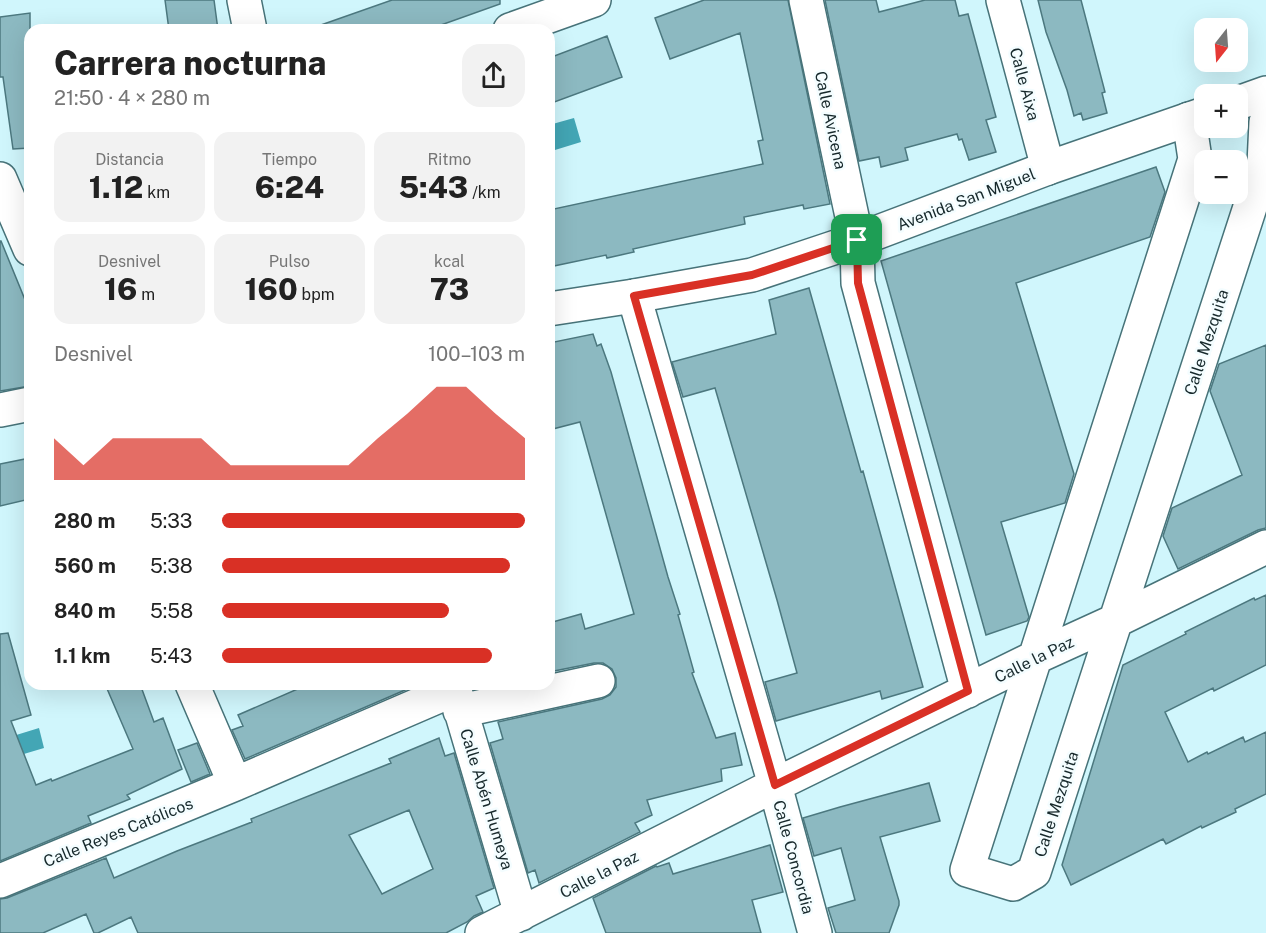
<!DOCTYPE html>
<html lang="es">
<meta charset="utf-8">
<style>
:root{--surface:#fff;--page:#f2f2f2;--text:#222;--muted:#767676;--accent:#d93025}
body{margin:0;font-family:"Public Sans",sans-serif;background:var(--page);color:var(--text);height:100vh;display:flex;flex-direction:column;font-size:22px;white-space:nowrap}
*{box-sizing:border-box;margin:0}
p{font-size:20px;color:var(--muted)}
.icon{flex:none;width:33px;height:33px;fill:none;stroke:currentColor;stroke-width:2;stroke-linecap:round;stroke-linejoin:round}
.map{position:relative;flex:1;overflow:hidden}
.sheet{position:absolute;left:24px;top:24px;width:531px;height:666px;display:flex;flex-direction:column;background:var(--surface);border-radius:18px;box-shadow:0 6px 24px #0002}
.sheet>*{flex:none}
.needle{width:39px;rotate:197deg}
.fabs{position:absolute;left:1194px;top:18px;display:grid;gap:12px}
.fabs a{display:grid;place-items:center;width:54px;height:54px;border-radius:12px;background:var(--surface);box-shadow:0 6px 24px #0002;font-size:30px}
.pin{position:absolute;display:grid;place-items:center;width:51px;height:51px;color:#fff;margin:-26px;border-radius:12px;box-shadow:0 3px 9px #0006}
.round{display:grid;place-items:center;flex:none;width:63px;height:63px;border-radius:18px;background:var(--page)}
.overview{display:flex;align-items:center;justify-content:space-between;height:102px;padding:0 30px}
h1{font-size:33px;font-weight:800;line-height:45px}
.stats{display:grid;grid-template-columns:repeat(3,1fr);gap:9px;height:102px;padding:6px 30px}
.stats div{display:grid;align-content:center;border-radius:15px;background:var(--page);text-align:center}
.stats b{font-size:30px;font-weight:800}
.stats small{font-size:16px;font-weight:400}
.stats p{font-size:16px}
.chart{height:168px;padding:12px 30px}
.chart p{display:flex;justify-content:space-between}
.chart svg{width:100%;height:108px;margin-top:6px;fill:var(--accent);opacity:.7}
ul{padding:0 30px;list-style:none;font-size:20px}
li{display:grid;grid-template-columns:96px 72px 1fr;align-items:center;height:45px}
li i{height:15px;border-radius:8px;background:var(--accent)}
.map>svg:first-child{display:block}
.water{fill:#43a6b5}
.building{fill:#8cb9c1;stroke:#4c787f;stroke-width:1.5;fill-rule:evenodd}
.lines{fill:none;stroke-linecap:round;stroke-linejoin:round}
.minor-casing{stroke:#477379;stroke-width:36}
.tertiary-casing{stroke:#477379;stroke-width:36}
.minor{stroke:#fff;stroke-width:33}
.tertiary{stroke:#fff;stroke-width:33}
.route-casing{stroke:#fff;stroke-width:12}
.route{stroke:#d93025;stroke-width:8}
.labels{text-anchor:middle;stroke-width:5;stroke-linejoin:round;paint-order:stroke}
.street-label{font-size:16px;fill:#16282b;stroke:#f4fdff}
</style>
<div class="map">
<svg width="1266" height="933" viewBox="0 0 1266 933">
<rect width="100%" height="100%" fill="#d0f6fc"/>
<path class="water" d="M574,118L581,142L555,150L549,133V125Z
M39,728L44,748L7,759L0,740Z"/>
<path class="building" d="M165,0H214L218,30H169Z
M392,0H500V4L427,30H319L318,26Z
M704,0H788L830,204L804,209L803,205L744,217L745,224L633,249L634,252L607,258L606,255L549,267V210L763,164L758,141L763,140L740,33L670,59L655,18Z
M825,0H876L879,12L925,0H955L959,16L968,14L996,117L986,120L996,152L969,160L962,139L959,140L957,134L905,148L908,160L881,167L879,157L859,161Z
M1038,0H1081L1105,92L1102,93L1107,113L1083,120L1081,113L1074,116L1067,90L1046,32Z
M30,13V148L13,149L3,77H0V17Z
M607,36L622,77L549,104V58Z
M1156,167L1165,192L1150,237L1016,283L1074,474L1065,503L1001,522L1029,617L1027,621L986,635L881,261Z
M0,241H1L30,312V386L0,391Z
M809,288L861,472L863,471L923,687L882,699L880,691L776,721L765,682L797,673L777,600L715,388L683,397L672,362L776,334L769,300Z
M593,334L597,346L601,344L611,372L668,577L680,614L678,615L694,672L692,673L716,738L735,733L742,765L721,769L722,781L647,800L652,815L635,823L640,832L539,883L535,870L528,873L490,743L503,739L498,722L602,699L610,695L616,687V678L612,669L603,663H594L549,672V623L581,614L585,629L634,614L580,422L549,430V343Z
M1266,345V528L1258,530L1178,569L1163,536L1172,508L1242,475L1210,391L1219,364Z
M30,458V499L0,506V464Z
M1266,595V665L1214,691L1213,688L1165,712L1188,762L1207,752L1208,754L1243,737L1245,742L1266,732V794L1235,809L1236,812L1202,828L1201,826L1166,844L1163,839L1071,885L1062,865L1123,665L1186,634L1185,632L1254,598L1255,600Z
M8,633L31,715L11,721L36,785L51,779L52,781L133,749L105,684H140L154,722L163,718L182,769L127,795L130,799L88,816L91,823L0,861V634Z
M309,684H419L245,759L232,730L243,726L238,715Z
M439,738L445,756L454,753L494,888L476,896L483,912L474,916L467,922L446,933H138L131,917L98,933H94L86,914L43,933H0V899L7,898L106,858L114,878L177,851L252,822L251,819L391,763L389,759ZM409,810L433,869L382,894L349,835Z
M197,743L210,774L191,782L178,750Z
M929,783L940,821L880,837L899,901V905L889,933H836L828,908L855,900L841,848L814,856L803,818L840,807Z
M770,845L783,892L752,900L761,933H606L593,898L656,866L657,867L669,863L673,874Z"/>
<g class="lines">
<g class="minor-casing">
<path id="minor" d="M806,0L857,240L858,283L968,691
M1003,0L1048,168
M510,30L594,0
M1189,119L1195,159L967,870L1013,884L1034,872L1264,164L1266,122
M634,296L775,785L815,933
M192,684L235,784
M453,684L521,914
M460,711L598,681
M0,881L235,784L455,689
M482,933L775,785L1036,657L1115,621L1266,547"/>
</g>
<g class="tertiary-casing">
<path id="tertiary" d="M244,0L250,30
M1238,103L1266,93
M0,179L30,249
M549,309L634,296L752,275L857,240L1048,168L1204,114
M0,410L30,404"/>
</g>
<use href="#minor" class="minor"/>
<use href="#tertiary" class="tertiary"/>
</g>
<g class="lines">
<g class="route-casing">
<path id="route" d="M857,240L858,283L968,691L775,785L634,296L752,275Z"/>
</g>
<use href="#route" class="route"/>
</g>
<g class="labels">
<g class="street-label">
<text transform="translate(1025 84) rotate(75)" y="6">Calle Aixa</text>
<text transform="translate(831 120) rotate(78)" y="6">Calle Avicena</text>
<text transform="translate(966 199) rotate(-21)" y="6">Avenida San Miguel</text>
<text transform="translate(1206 342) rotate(-72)" y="6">Calle Mezquita</text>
<text transform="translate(1034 659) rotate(-26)" y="6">Calle la Paz</text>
<text transform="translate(487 799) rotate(73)" y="6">Calle Abén Humeya</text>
<text transform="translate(1056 804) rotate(-72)" y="6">Calle Mezquita</text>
<text transform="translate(118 832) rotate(-22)" y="6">Calle Reyes Católicos</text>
<text transform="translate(794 857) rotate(75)" y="6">Calle Concordia</text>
<text transform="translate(599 874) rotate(-27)" y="6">Calle la Paz</text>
</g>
</g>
</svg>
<div class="fabs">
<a><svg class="needle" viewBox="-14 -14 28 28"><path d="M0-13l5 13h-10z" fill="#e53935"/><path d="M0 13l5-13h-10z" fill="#767676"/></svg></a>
<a>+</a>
<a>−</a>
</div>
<div class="pin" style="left:857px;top:240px;background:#1e9e55"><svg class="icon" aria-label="arrive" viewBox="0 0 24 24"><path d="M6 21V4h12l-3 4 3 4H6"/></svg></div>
<section class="sheet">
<div class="overview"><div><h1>Carrera nocturna</h1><p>21:50 · 4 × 280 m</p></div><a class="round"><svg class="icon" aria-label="share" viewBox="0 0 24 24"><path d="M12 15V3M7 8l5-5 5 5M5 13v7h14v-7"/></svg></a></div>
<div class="stats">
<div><p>Distancia</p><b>1.12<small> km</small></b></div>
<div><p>Tiempo</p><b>6:24</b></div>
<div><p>Ritmo</p><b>5:43<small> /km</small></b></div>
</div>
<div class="stats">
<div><p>Desnivel</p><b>16<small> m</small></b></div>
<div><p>Pulso</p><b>160<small> bpm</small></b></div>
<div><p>kcal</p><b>73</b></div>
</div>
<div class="chart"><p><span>Desnivel</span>100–103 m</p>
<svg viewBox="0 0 160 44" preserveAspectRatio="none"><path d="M0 44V27L10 38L20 27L30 27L40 27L50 27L60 38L70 38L80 38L90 38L100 38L110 27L120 17L130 6L140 6L150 17L160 27V44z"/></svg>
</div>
<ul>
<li><b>280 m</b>5:33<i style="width:100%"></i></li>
<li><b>560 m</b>5:38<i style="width:95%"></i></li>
<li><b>840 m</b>5:58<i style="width:75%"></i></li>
<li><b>1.1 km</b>5:43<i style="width:89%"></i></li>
</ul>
</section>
</div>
